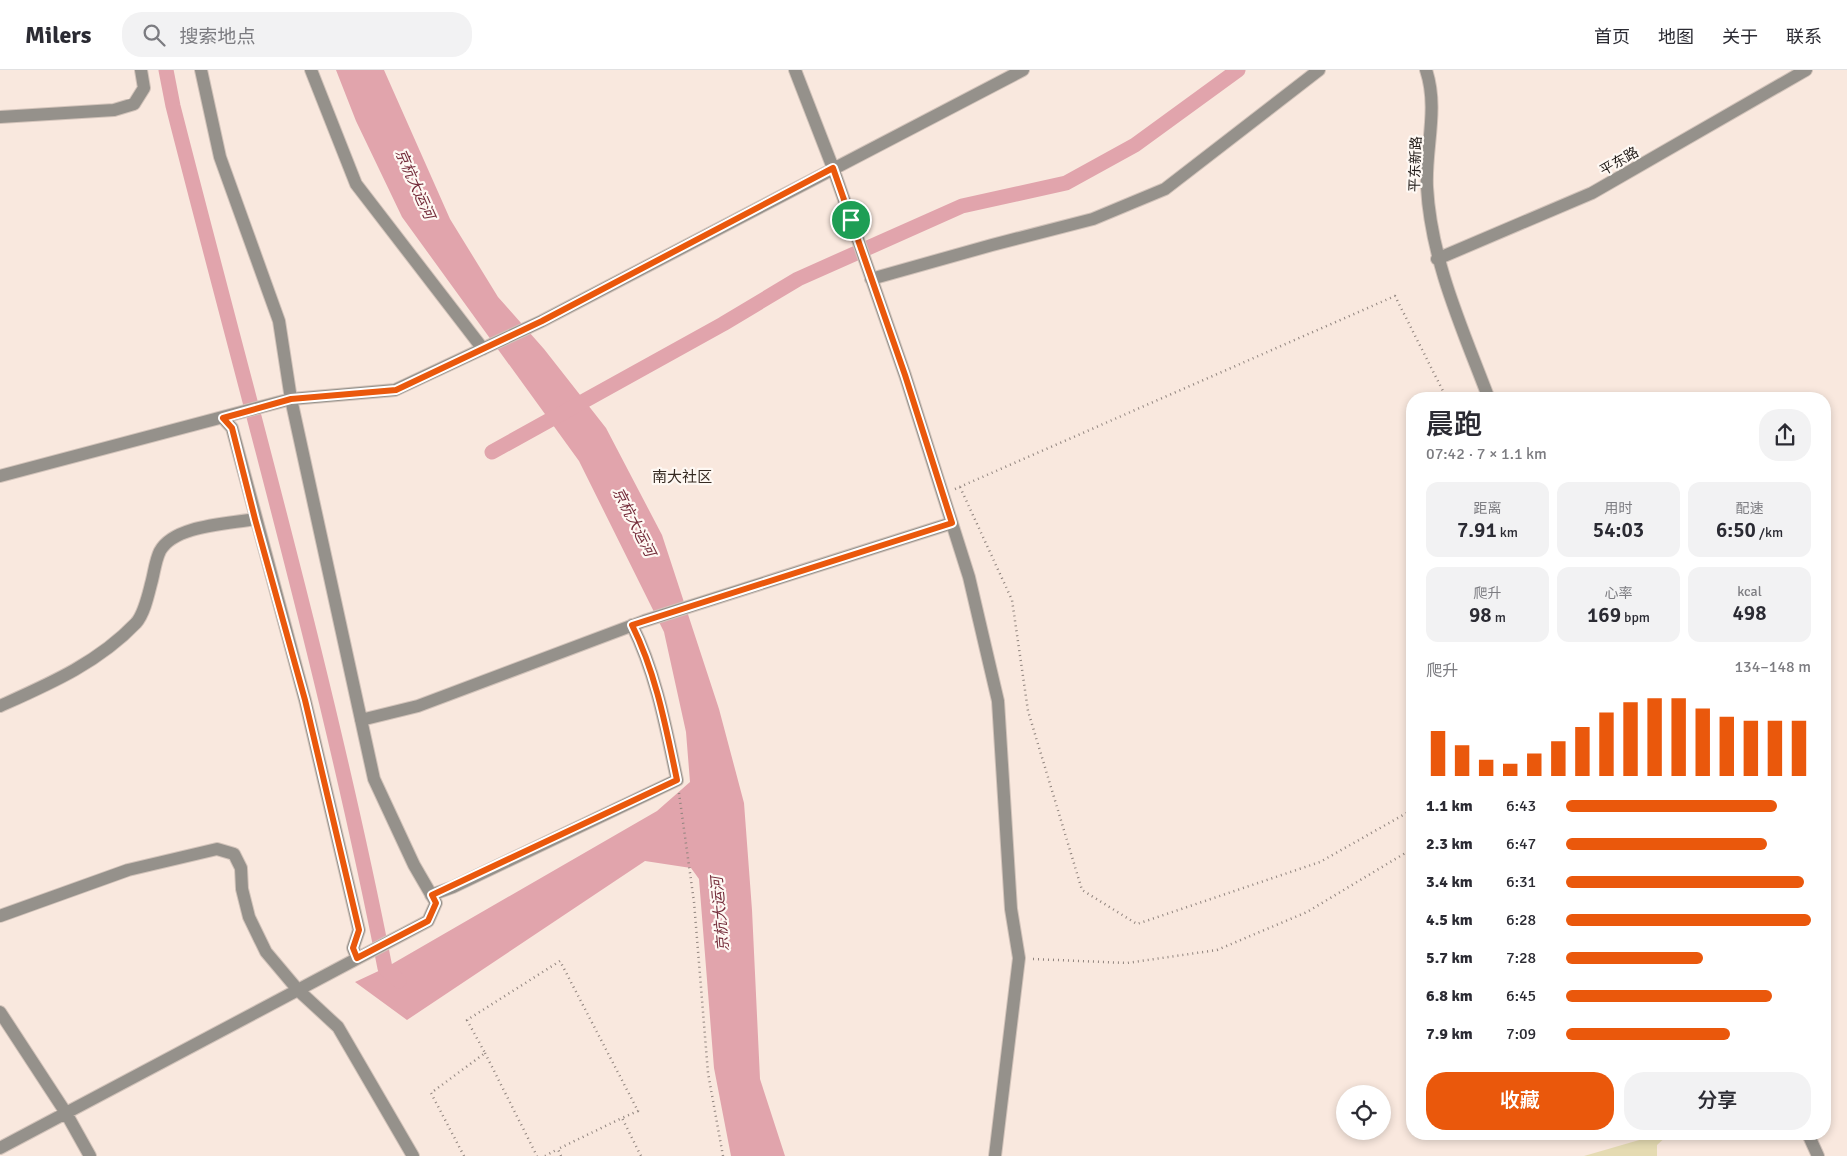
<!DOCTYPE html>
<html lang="zh">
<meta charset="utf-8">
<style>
:root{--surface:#fff;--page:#f2f2f3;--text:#2b2b33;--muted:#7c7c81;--line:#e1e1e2;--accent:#ea580c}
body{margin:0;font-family:Signika,"Noto Sans SC",sans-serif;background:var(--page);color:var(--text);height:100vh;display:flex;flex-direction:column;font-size:19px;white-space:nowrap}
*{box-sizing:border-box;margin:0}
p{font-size:16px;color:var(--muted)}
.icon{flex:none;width:28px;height:28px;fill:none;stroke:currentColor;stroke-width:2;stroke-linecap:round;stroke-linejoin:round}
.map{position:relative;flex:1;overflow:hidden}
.details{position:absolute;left:1406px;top:322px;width:425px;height:748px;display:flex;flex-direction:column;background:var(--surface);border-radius:20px;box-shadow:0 2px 8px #0003}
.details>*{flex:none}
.controls{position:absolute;left:1336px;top:1015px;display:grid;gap:10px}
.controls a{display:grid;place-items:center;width:55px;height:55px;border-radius:50%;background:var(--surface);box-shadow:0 2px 8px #0003;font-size:25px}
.pin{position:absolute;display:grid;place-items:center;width:42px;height:42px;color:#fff;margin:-21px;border:2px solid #fff;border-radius:50%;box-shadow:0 1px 5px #0007}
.round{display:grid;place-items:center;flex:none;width:52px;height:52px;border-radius:20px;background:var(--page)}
.overview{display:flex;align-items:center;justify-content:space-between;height:85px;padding:0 20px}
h1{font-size:28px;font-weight:600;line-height:38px}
.metrics{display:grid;grid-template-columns:repeat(3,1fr);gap:8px;height:85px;padding:5px 20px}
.metrics div{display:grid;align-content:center;border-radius:12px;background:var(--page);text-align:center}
.metrics b{font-size:21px;font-weight:600}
.metrics small{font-size:14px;font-weight:400}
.metrics p{font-size:14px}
.chart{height:140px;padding:10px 20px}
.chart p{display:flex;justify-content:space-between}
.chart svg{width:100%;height:90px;margin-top:5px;stroke:var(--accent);stroke-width:6}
.primary-button{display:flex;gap:10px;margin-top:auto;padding:10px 20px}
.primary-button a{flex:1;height:58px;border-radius:20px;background:var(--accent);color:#fff;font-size:20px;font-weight:600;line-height:58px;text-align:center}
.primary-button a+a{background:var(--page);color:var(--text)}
ul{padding:0 20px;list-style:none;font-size:16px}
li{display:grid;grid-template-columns:80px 60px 1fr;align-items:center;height:38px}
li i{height:12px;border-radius:6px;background:var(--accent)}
header{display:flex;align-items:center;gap:30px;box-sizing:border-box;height:70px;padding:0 25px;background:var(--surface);border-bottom:1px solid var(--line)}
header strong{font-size:24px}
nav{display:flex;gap:28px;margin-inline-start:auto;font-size:18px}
.search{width:350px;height:45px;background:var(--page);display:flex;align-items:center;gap:12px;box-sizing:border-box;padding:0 18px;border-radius:20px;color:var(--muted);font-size:19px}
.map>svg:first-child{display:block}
.green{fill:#e5dbb2}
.water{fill:#e1a4ac}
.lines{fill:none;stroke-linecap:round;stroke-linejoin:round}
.canal{stroke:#e1a4ac;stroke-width:15}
.minor-casing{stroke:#d2c3ba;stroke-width:14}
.path{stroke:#90847e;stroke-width:2.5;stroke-dasharray:1 4;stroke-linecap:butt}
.minor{stroke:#95918b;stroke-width:12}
.route-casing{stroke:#fff;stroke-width:10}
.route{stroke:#ea580c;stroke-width:6}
.labels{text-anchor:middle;stroke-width:4.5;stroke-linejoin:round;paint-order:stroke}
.street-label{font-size:14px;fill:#1f1916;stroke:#fef8f3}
.water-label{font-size:15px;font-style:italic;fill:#742c3a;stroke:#fef8f3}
.neighbourhood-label{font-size:15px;fill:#362a22;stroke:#fef8f3}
</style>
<header>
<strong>Milers</strong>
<div class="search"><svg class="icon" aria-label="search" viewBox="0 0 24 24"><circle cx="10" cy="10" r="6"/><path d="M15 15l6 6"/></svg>搜索地点</div>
<nav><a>首页</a><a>地图</a><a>关于</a><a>联系</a></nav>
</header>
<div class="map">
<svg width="1847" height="1086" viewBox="0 0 1847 1086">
<rect width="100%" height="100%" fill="#f9e8de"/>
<path class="green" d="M1660,1064H1669L1657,1075V1086H1584Z"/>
<path class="water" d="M336,0H384L450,149L498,227L544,279L606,358L662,465L719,639L744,733L752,840L760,1009L785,1086H731L714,998L699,809L691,798L645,791L407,950L355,912L385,898L657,741L690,712L686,662L664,562L579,391L402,147L356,51Z"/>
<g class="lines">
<path class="canal" d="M166,0L173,36C246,323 328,608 385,898L399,911
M492,382L723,254L798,209L962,136L1066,113L1135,75L1238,0"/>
<g class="minor-casing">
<path id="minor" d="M311,0L356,114L483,279
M795,0L833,98L905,305L969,507L998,631L1011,839L1019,888L995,1086
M1426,0C1439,38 1425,79 1427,117C1431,191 1463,260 1489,329
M0,47L114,40L134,34L144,18L141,0
M1437,189L1592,123L1806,0
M871,209L992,175L1093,149L1165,119L1319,0
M223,348L232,358L305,630L359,860L353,878L357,888
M0,406L291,329L395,320L542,251L1023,0
M0,636C49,614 98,593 136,553C144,544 148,526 151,514C154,504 155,491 160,481C174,455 228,454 255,449
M361,650L418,636L644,551L952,453
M431,825L453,817L677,710C666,658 656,603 632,555
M0,846L128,800L217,779L234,784L241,798L242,819L249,847L266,882L298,920L338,957L413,1086
M0,942L66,1043L90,1086
M1808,1064L1818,1086
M0,1078L428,851L436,833L414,795L374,709L291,329L279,251L220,87L201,0"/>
</g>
<path class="path" d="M960,417L1012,530L1028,641L1082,820L1137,854L1320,792L1412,740
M955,419L1395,226L1447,329
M679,723L694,832L708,1003L723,1086
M1033,889L1127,893L1217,880L1307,842L1412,779
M485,983L537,1086
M464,1086L431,1023L485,983L467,950L560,891L638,1041L622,1048
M545,1086L558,1079
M561,1086L558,1079L622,1048L641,1086"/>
<use href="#minor" class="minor"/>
</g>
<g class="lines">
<g class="route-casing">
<path id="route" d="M833,98L905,305L952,453L632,555C656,603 666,658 677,710L432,825L436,833L428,851L357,888L353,878L359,860L305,630L255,449L232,358L223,348L291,329L396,320L542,251Z"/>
</g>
<use href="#route" class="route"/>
</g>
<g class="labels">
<g class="street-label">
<text transform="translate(1619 91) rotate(-30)" y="5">平东路</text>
<text transform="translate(1415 94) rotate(-88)" y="5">平东新路</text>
</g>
<g class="water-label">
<text transform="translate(415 114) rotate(66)" y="5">京杭大运河</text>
<text transform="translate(634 452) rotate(63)" y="5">京杭大运河</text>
<text transform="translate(720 844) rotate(-95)" y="5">京杭大运河</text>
</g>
<g class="neighbourhood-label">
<text x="682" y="412">南大社区</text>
</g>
</g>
</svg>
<div class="controls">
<a><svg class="icon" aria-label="locate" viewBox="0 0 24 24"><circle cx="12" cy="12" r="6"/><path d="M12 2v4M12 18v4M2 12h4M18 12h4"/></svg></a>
</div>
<div class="pin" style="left:851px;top:150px;background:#1e9e55"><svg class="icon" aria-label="arrive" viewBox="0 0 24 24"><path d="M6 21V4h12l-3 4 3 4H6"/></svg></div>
<section class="details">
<div class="overview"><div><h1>晨跑</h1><p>07:42 · 7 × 1.1 km</p></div><a class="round"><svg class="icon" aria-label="share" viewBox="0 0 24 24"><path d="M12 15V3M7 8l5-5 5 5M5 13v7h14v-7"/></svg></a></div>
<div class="metrics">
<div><p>距离</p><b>7.91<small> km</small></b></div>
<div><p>用时</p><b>54:03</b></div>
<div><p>配速</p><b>6:50<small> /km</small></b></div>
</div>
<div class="metrics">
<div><p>爬升</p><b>98<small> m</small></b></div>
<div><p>心率</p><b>169<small> bpm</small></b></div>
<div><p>kcal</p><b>498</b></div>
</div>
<div class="chart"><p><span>爬升</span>134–148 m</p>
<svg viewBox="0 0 160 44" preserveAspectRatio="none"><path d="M5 44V22M15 44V29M25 44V36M35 44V38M45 44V33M55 44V27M65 44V20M75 44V13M85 44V8M95 44V6M105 44V6M115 44V11M125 44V15M135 44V17M145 44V17M155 44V17"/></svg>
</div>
<ul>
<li><b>1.1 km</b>6:43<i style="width:86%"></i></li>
<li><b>2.3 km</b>6:47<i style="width:82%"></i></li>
<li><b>3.4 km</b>6:31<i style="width:97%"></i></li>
<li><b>4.5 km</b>6:28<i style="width:100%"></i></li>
<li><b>5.7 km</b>7:28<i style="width:56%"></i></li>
<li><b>6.8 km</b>6:45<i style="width:84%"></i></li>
<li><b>7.9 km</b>7:09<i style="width:67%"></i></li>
</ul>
<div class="primary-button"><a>收藏</a><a>分享</a></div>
</section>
</div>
